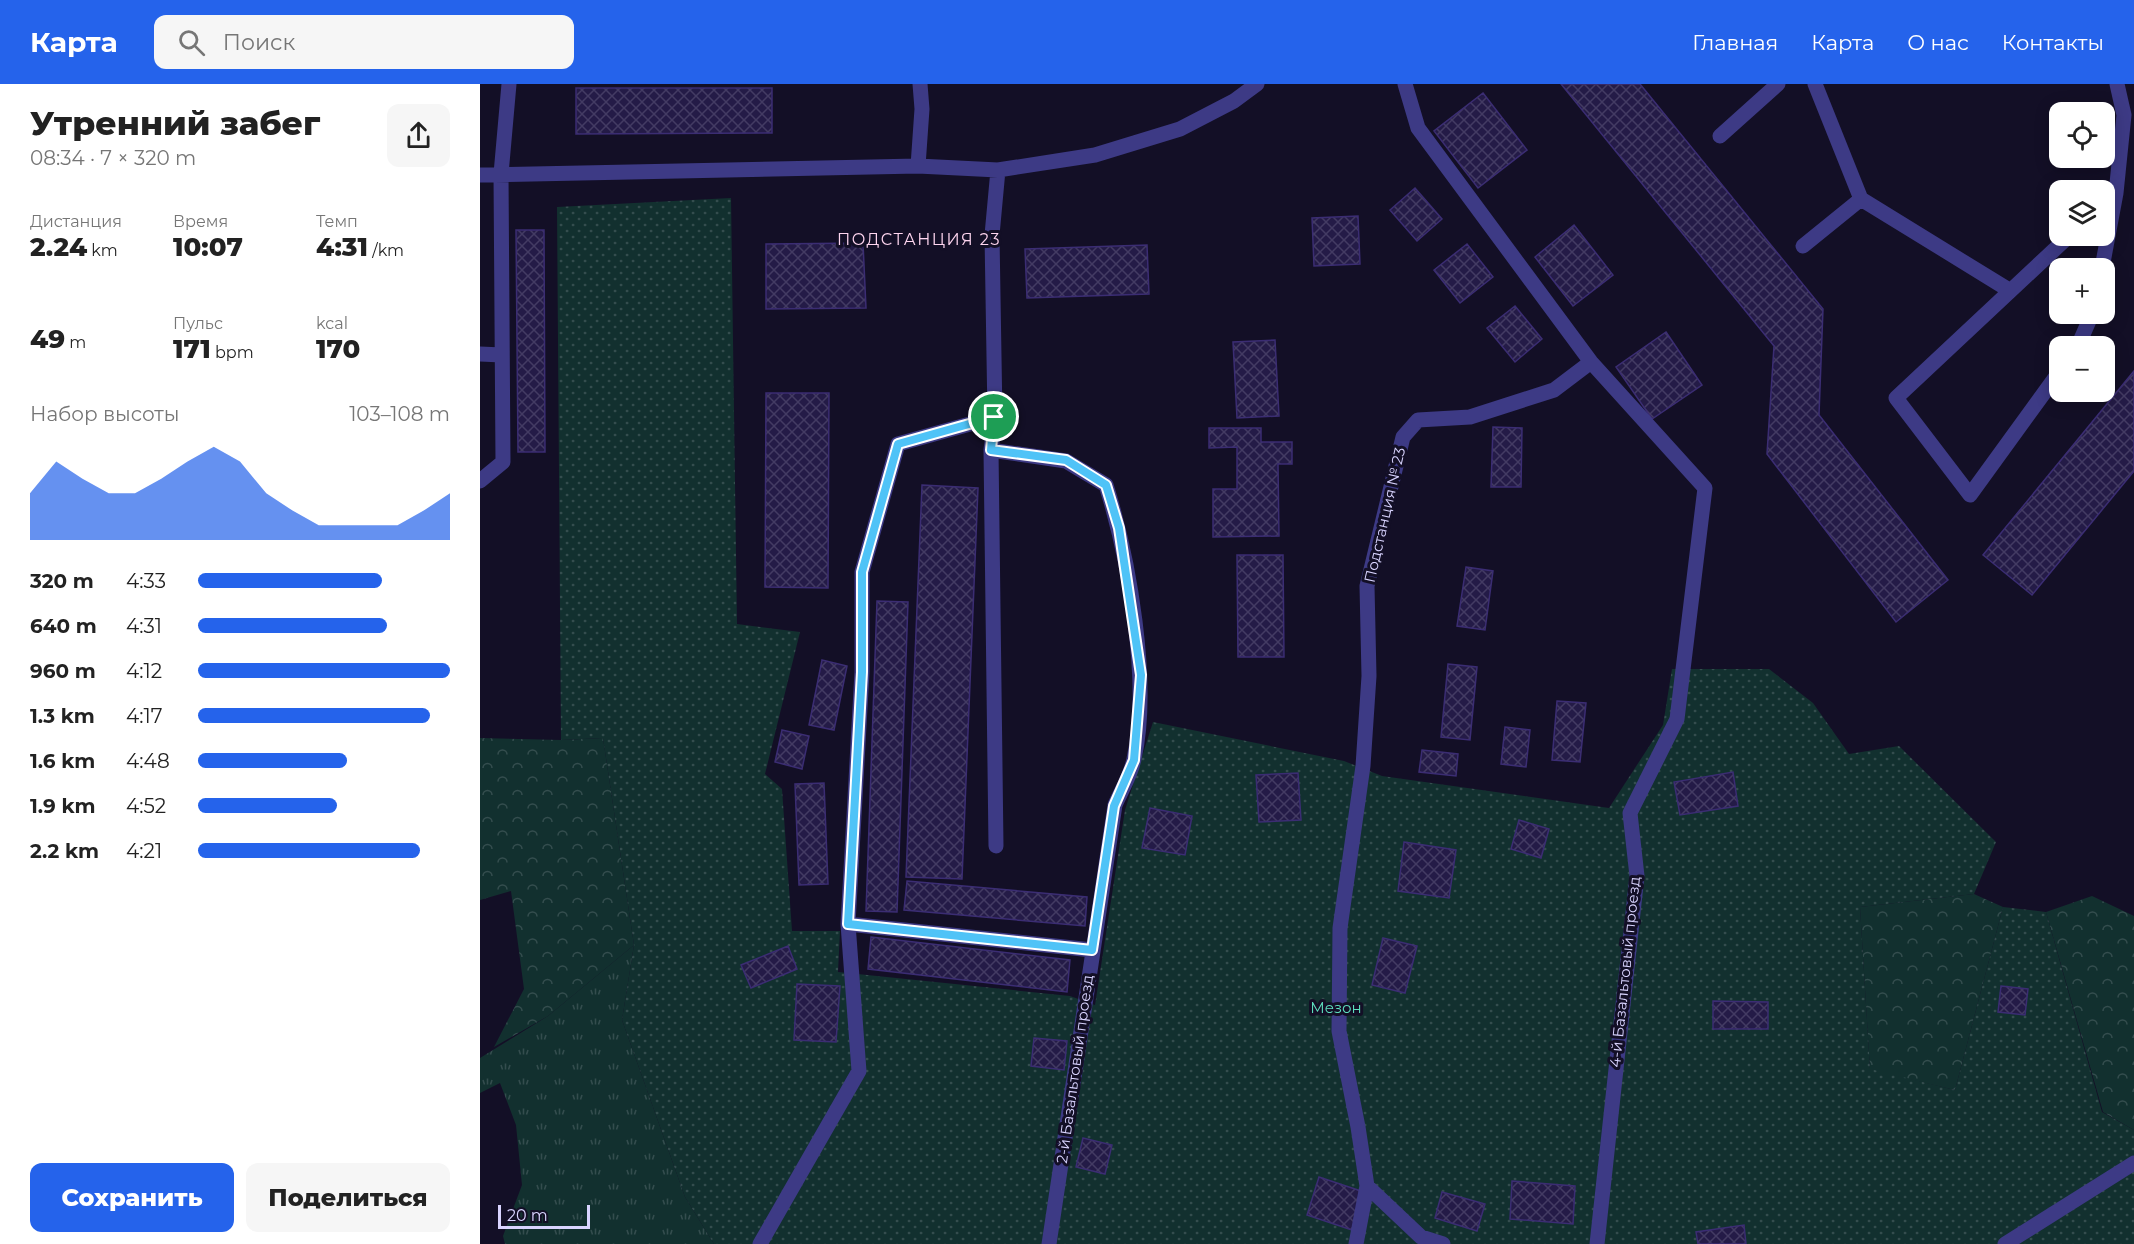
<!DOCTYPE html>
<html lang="ru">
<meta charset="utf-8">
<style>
:root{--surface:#fff;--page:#f6f6f6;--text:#222;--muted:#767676;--accent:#2563eb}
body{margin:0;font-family:Montserrat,sans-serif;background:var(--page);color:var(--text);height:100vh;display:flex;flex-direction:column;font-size:22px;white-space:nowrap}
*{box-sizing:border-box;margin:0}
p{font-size:20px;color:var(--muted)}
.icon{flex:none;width:33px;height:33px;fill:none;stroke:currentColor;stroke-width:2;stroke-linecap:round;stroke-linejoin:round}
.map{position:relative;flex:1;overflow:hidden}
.panel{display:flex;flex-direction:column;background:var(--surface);width:480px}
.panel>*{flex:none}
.fabs{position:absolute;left:1569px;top:18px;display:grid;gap:12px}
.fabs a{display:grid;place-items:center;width:66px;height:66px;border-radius:12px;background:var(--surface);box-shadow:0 3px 15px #0003;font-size:30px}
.scale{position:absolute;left:18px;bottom:15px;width:92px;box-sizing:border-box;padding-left:6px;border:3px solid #d9d4ff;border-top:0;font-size:16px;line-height:21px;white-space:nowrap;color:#d9d4ff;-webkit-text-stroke:4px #130f26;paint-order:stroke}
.pin{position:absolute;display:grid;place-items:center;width:51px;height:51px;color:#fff;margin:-26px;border:3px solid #fff;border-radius:50%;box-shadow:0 2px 6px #0007}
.round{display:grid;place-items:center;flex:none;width:63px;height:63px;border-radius:12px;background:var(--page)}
.head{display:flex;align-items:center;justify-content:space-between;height:102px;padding:0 30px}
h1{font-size:33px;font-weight:800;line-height:45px}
.figures{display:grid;grid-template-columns:repeat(3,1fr);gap:9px;height:102px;padding:6px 30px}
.figures div{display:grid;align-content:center}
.figures b{font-size:26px;font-weight:800}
.figures small{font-size:16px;font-weight:400}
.figures p{font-size:16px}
.chart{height:168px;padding:12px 30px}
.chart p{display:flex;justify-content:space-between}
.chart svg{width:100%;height:108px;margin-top:6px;fill:var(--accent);opacity:.7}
.primary-button{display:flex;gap:12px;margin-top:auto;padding:12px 30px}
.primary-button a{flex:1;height:69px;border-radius:12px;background:var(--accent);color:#fff;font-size:24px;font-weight:800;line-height:69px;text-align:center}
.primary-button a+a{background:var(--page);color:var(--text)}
ul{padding:0 30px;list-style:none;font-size:20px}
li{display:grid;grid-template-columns:96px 72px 1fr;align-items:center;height:45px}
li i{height:15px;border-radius:8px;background:var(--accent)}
header{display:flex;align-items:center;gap:36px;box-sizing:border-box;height:84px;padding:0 30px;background:var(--accent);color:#fff}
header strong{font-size:28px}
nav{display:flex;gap:33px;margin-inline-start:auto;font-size:21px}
.search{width:420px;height:54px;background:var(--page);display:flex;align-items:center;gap:15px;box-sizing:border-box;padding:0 21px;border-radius:12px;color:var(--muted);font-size:22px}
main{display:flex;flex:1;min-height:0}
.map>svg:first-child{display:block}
.grass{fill:url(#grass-tufts)}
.forest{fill:url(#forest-crowns)}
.park{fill:url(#park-dots)}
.building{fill:url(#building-cross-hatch);stroke:#3b2d73;stroke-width:1.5}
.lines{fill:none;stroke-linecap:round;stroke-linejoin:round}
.minor{stroke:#3d3a85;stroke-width:15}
.route-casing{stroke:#fff;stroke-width:12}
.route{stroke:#4fc3f7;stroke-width:8}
.labels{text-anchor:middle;stroke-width:6;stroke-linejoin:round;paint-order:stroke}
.street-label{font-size:15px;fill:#d9d4ff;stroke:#130f26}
.park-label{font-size:15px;fill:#5fe0c0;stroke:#130f26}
.neighbourhood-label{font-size:16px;letter-spacing:1.5px;fill:#ffd6f0;stroke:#130f26}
</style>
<header>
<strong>Карта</strong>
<div class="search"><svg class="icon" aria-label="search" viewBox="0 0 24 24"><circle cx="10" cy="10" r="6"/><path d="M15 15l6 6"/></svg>Поиск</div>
<nav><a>Главная</a><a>Карта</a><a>О нас</a><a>Контакты</a></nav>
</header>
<main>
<section class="panel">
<div class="head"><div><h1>Утренний забег</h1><p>08:34 · 7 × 320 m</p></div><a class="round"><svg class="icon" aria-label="share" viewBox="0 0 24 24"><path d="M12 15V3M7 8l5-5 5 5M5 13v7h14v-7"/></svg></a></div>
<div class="figures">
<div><p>Дистанция</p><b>2.24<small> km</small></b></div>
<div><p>Время</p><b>10:07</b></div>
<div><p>Темп</p><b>4:31<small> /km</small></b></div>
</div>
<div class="figures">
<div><b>49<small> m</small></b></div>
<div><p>Пульс</p><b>171<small> bpm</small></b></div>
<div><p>kcal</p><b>170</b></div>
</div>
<div class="chart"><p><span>Набор высоты</span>103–108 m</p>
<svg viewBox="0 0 160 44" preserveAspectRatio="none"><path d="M0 44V25L10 12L20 19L30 25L40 25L50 19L60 12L70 6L80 12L90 25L100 32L110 38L120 38L130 38L140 38L150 32L160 25V44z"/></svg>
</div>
<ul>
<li><b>320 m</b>4:33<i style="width:73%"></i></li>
<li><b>640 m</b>4:31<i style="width:75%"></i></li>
<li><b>960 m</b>4:12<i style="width:100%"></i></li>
<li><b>1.3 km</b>4:17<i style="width:92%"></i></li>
<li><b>1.6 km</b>4:48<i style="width:59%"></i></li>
<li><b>1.9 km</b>4:52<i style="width:55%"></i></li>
<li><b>2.2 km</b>4:21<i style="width:88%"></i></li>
</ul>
<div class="primary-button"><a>Сохранить</a><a>Поделиться</a></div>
</section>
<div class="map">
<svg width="1654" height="1160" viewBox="0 0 1654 1160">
<defs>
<pattern id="grass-tufts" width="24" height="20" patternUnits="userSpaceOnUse" patternTransform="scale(1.5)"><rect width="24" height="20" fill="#12302f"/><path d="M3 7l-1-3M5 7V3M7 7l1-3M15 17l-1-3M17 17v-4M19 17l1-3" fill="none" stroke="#344d4e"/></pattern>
<pattern id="forest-crowns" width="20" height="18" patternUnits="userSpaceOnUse" patternTransform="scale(1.5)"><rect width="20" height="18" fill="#12302f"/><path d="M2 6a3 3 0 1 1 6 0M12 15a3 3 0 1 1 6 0" fill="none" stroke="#344d4e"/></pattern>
<pattern id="park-dots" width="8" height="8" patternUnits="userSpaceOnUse" patternTransform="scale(1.5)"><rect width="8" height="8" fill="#12302f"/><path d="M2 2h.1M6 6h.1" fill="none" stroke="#344d4e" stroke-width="1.8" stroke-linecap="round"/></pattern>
<pattern id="building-cross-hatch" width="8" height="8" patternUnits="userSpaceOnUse" patternTransform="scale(1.5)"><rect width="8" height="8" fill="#241b47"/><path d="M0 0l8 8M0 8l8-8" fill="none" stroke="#433b63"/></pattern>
</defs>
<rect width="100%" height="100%" fill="#130f26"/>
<path class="grass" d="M154,861L142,936L205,1113L234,1160H25L23,1152L42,1101L36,1041L20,999L0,1009V974L68,932Z"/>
<path class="forest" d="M0,654L81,656L123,654L154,861L68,932L14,963L44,905L31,807L0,816Z
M1494,810L1523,823L1475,1006L1390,986L1380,823Z
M1612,812L1654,832V1046L1623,1028L1566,828Z"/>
<path class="park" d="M251,114L257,540L320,548L285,690L302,705L312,847H360L358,888L590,912L615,921L645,726L673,638L864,677L902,692L1129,724L1183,641L1192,585H1289L1333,619L1369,670L1419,662L1516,758L1494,810L1380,823L1390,985L1475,1006L1523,823L1566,828L1622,1028L1654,1046V1160H234L205,1113L142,936L154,861L123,654L81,656L77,123Z"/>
<path class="building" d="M1081,0H1160L1343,225L1339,331L1468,496L1416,538L1287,370L1294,262Z
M96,4H292V49L96,50Z
M1003,9L1047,66L998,104L954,47Z
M935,104L962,135L937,157L910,126Z
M878,132L880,180L834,182L832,134Z
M1094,141L1133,191L1093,222L1055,173Z
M36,146H64L65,368H38Z
M383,159L386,224L286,225V160Z
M987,160L1013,193L980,219L954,186Z
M667,161L669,210L547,214L545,165Z
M1035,222L1062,255L1035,278L1007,244Z
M1186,248L1222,301L1172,335L1136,283Z
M795,256L799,332L757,334L753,258Z
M1654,287V387L1552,511L1503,471Z
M286,309H349L348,504L285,503Z
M1013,343L1042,344L1041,403H1011Z
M729,344H781V358H812V380H798L799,452L733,453V405H757V363L729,364Z
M442,401L498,404L482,795L426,793Z
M757,471H803L804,573H758Z
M986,483L1013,487L1005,546L977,542Z
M397,517L428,518L417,828L386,827Z
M342,576L367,582L354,646L329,641Z
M968,580L997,583L990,656L961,653Z
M1077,617L1106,619L1100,678L1072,676Z
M1025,643L1050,646L1046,683L1021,680Z
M302,646L329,652L322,685L295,678Z
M942,666L978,670L976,692L939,688Z
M1253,688L1258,722L1200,731L1194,698Z
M818,689L821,736L779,738L776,691Z
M344,699L348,800L319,801L315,700Z
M670,724L712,732L705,771L662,764Z
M1039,736L1069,745L1061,774L1031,765Z
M924,758L976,766L969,814L918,807Z
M427,797L607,813L605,842L424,826Z
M391,853L590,876L587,908L388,885Z
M903,854L937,862L925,909L892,901Z
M308,862L317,885L271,904L261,881Z
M317,900L360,902L356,958L314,956Z
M1521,902L1548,905L1545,931L1518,928Z
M1233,917L1288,918V945H1233Z
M554,954L587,957L584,986L551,982Z
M603,1054L632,1061L625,1090L596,1083Z
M839,1093L884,1108L872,1146L827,1131Z
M1032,1097L1095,1102L1093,1140L1030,1135Z
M962,1108L1005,1120L997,1147L955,1134Z
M1264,1141L1266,1160H1218L1216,1148Z"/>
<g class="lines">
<path class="minor" d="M925,0L938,44L1111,278L1225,404L1197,635L1150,729L1157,792L1117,1160
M1335,0L1381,115
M1240,52L1298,0
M438,82L442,25L440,0
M0,91L438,82L518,86L615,71L700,45L754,17L777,0
M1624,119L1636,109L1644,31L1637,0
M1323,162L1381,115L1529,206
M1622,184L1636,109
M1598,262L1612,230
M0,270L22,271
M1580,287L1490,411L1416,314L1589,152
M511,366L586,377L626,401C649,475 671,599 654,675C651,691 641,707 635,721L569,1160
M0,397L23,378L21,90L29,0
M516,762L511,366L515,333L512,151L518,86
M368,840L612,866
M887,1102L941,1153L963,1160
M280,1160L379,987L368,840L382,588V488L418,360L515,333
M876,1160L887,1102L878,1043L859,947L860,844L883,682L889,592L887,502L923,353L938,336L990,333L1074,306L1111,278
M1525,1160L1654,1079"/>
</g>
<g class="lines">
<g class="route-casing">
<path id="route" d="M514,333L511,366L586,376L626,401L639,444L661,591L654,676L634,722L612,866L368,840L382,588V488L418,360Z"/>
</g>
<use href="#route" class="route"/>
</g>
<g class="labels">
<g class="street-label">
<text transform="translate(905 431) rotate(-77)" y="5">Подстанция № 23</text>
<text transform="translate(1145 888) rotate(-84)" y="5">4-й Базальтовый проезд</text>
<text transform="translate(595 985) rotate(-82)" y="5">2-й Базальтовый проезд</text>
</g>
<g class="park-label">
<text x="856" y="929">Мезон</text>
</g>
<g class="neighbourhood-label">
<text x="439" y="161">ПОДСТАНЦИЯ 23</text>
</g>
</g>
</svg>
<div class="fabs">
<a><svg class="icon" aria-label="locate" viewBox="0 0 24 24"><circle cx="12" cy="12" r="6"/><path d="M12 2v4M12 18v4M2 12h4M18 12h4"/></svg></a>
<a><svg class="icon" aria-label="layers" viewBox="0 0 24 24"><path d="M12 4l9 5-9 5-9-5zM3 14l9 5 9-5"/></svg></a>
<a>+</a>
<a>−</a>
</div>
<div class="scale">20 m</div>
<div class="pin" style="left:514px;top:333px;background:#1e9e55"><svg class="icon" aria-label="arrive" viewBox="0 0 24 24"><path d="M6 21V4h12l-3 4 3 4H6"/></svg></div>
</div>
</main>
